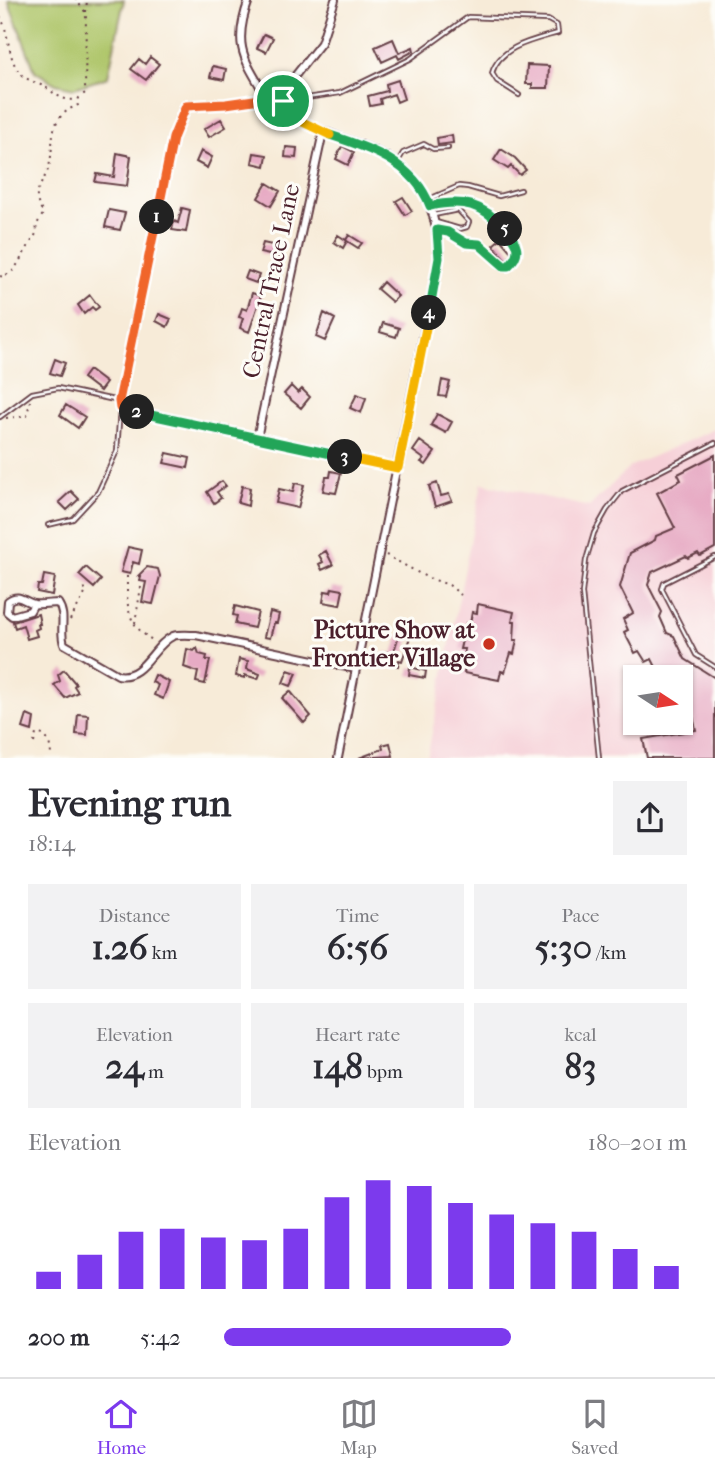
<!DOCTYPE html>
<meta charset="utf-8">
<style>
:root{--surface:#fff;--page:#f2f2f3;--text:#2b2b33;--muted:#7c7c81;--line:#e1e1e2;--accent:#7c3aed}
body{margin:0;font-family:"IM FELL French Canon",serif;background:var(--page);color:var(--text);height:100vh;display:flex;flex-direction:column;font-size:26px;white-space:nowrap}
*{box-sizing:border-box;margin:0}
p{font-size:23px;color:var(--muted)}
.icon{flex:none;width:38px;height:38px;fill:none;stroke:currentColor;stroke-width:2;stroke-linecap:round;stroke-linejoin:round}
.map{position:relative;height:758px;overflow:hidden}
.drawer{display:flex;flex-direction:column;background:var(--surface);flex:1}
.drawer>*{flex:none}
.needle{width:46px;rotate:102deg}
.controls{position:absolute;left:623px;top:665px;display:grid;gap:14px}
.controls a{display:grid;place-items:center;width:70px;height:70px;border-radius:0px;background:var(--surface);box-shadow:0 2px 5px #0004;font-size:35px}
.pin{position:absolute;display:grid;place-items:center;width:60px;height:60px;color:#fff;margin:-30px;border:4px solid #fff;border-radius:50%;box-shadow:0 2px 7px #0007}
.km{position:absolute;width:35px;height:35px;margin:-18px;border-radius:50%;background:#222;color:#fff;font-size:19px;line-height:35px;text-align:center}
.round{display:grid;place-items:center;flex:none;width:74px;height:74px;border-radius:0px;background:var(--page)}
.summary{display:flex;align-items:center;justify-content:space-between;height:119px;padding:0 28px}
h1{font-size:38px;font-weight:700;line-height:52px}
.stats{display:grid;grid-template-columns:repeat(3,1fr);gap:10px;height:119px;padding:7px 28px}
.stats div{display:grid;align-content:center;border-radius:0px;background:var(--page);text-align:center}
.stats b{font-size:35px;font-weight:700}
.stats small{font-size:19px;font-weight:400}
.stats p{font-size:19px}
.chart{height:196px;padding:14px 28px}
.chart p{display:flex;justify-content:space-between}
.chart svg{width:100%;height:126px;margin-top:7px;stroke:var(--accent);stroke-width:6}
ul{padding:0 28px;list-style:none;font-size:23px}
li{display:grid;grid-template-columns:112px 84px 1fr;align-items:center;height:52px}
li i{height:18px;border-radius:9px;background:var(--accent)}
.menu{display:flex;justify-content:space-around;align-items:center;height:98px;border-top:2px solid var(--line);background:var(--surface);font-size:19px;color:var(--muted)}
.menu a{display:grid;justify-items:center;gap:4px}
.menu .current{color:var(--accent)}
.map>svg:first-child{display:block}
.built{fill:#f6cfd7;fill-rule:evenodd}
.green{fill:#afc66b;stroke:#7c724b;stroke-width:2}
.building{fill:#e7abc4}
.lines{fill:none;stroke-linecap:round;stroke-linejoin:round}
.lane-casing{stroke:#643e45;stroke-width:6}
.street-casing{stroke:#643e45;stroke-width:10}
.path{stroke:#643e45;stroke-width:2;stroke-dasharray:2 5;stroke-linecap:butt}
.lane{stroke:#fff;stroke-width:2.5}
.street{stroke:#fff;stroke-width:6}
.split-1-casing{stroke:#fff;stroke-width:14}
.split-2-casing{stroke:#fff;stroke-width:14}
.split-3-casing{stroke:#fff;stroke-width:14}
.split-4-casing{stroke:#fff;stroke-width:14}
.split-5-casing{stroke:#fff;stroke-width:14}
.split-6-casing{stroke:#fff;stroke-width:14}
.split-7-casing{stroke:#fff;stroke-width:14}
.split-1{stroke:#f0652b;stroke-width:9}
.split-2{stroke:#f0652b;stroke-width:9}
.split-3{stroke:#22a559;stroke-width:9}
.split-4{stroke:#f5b400;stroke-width:9}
.split-5{stroke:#22a559;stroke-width:9}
.split-6{stroke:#22a559;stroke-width:9}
.split-7{stroke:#f5b400;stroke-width:9}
.poi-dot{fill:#c8321e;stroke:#fdfcf7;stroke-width:2.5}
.labels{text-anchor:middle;stroke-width:6;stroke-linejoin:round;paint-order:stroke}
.street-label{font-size:24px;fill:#4a1f2b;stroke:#fdfcf7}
.poi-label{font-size:24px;font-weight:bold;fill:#4a1f2b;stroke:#fdfcf7;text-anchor:end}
</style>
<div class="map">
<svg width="715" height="758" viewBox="0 0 715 758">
<rect width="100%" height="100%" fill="#fdfcf7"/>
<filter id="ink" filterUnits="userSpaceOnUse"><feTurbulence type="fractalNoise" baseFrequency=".0143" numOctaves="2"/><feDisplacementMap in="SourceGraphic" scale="14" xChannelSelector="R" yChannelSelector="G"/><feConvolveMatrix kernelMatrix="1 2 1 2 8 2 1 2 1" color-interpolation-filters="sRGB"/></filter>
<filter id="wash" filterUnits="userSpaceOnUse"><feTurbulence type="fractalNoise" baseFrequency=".00686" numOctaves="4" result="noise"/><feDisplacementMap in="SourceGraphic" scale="28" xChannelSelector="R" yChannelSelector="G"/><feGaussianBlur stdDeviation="1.57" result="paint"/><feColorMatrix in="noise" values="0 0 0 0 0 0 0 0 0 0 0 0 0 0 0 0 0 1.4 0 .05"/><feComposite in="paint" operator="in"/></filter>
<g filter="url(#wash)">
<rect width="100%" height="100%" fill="#f7ebd8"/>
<path class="built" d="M715,429V757L427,758L482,483L589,507L631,466ZM635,677H681V723H635Z"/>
<path class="green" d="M8,0H124L108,77L74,88L56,84L35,71Z"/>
<g id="blocks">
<path class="building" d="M264,34L273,38L266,52L257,48Z
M393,39L399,53L413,47L414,51L399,59L397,55L382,62L375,47Z
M150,57L159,64L146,80L131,69L139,59L145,64Z
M527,65L549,66L548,88H532V84H526Z
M213,66L226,69L224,80L210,77Z
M398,80L404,99L397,102L394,94L380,99L381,104L370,106L368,96L387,91L386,84Z
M221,119L226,127L209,137L204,129Z
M452,135L453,143L438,145L437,138Z
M342,146L354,152L348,165L336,159Z
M286,147L297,148L296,158L285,157Z
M501,149L515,158L526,170L520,175L511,166L508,169L494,160Z
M201,151L212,157L207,168L196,162Z
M117,153L131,156L127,186L95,182L97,174L114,177Z
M254,153L267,155L265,166L252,163Z
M267,183L280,191L271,206L258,198Z
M403,197L412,211L405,215L396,201Z
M182,208L190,210L186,232L172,230L174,221L178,223Z
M109,210L125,213L120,230L105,227Z
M338,235L346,240L349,235L362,243L358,248L347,241L343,248L334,242Z
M500,239L513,254L506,260L493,245Z
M263,243L281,247L279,257L260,253Z
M248,271L259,275L256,283L245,279Z
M383,282L398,296L392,302L377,289Z
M252,293L261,296L249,332L240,328L243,318L239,317L242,308L247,310Z
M90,295L99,307L95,310L92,307L84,314L78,305Z
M324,313L335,319L325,341L316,337Z
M159,314L171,319L167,327L156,321Z
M383,323L399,328L396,337L380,332Z
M55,359L65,363L60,376L50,373Z
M89,370L106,383L100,391L83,378Z
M442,380L450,382L446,397L439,396Z
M291,386L298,393L302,389L310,397L301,408L284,394Z
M357,394L366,398L361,413L350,408Z
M66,405L85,417L78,428L60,415Z
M437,414L452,422L446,433L431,425Z
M420,441L435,452L426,465L421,462L424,459L413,451Z
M167,453L190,458L188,468L164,463Z
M715,455V548L700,556L698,553L688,558L686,556L652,572L648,585L662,612L660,617L667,633L674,636L685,659L715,678V758H647L643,739L696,730L688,695L681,691V677H661L652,659L646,662L639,651L635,653L624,632L628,630L623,619L633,613L620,587L630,553L655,540L656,536L675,528L657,493L681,480L678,474Z
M331,471L341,473L336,493L323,491L326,477H330Z
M222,481L226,486L217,492L221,498L214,503L207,492Z
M295,483L304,485L298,508L276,503L279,489L293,492Z
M437,483L441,496L449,494L452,501L435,507L429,486Z
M242,486L250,488L248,506L238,503Z
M71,491L79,499L67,510L59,502Z
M128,547L142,550L139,564L133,562L130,574L121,572Z
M326,551L333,565L322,570L319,564L323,562L319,555Z
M86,567L101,580L94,588L79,575Z
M147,567L158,569L160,576L153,604L142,602L146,582L140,581L141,577L138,576Z
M44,575L55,577L52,595L37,592L38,585H42Z
M332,588L343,590L340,605L323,602L325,591L331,592Z
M478,604L514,612L512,621H515L514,640H517L514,654L511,653L505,672L501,671L499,680L464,673L466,664L462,663L465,649H460L466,623L470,624L472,612L477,613Z
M235,606L258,612L254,628L235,624L237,616L233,615Z
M270,612L279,614L277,623H274L270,638L264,637Z
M38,614L40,624H38L39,628L35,630L37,636L27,639L23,625L15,628L13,622Z
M399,635L410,637L402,661L399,660L398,666L383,662L386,652L393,654Z
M197,648L199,654L207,656L206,660H210L205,684L196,682L198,672L184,667L187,649L194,651Z
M239,659L248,661L247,669L260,674L258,679L245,675V678L236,676Z
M410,667L426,671L425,678L409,675Z
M64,670L76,684L74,686L78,692L65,698L54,685L60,681L58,675Z
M288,670L297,673L291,686L283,683Z
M155,675L169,682L163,699L154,695L158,685L152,682Z
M290,691L311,716L304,723L282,698Z
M78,714L88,715L87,735L76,734Z
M27,715L34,718L32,731L23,728Z
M390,743L393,756L359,758L383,749L382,745Z"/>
</g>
</g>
<g filter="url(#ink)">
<use href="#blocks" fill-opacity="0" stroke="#643e45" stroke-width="2"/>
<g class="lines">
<g class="lane-casing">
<path id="lane" d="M286,101L340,93L410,59L468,17L548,20L557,25L558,33C534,40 500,46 492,73L497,81L519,95
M397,163L403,153L424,144L433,149L448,148
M427,200L459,186L468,187L499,196L521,190
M433,206C443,204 456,200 466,202C485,207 521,234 517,256L508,266H504L479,244L466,243L448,232L437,230
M434,215L458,210L469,222L467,227L460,229L436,222
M0,417L32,393L58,388L119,401
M48,525L73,519L98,492L117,451L120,408
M715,557L664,583L662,589L696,655L715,667
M599,758L582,593L586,560L594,533L607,510L622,491L715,443"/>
</g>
<g class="street-casing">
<path id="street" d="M249,0C232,46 244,59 267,98
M335,0L321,43L283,91C283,100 284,110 291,116C294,119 301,121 305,123C335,138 371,144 398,164C429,186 438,222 439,258L338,758
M283,101L267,98L226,104L186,106L173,138L119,401L120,408L398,468
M257,438L323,132
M34,604L30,611L12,616L7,612L8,601C19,593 23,601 34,604C41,605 51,603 58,603C67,616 59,630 64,644L118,675C143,680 153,645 173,636C179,634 189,635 196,635L356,669"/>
</g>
<path class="path" d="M86,12L87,0
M0,16C10,33 7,58 20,73C26,81 40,83 48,89C58,96 65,102 78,99
M0,276L3,277L14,270L36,234L37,224L43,214C41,209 37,203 37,198C36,189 44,180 47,172C58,145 42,120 78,105L79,98L85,93L86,13L76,0
M6,418L27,416L30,401
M386,555L426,577L449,585L461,595
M127,576C127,605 125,624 154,641
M70,620L86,592L83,583
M135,623L141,587
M34,743L36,734C49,733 51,747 51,758"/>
<use href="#lane" class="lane"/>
<use href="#street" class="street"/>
</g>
</g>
<g class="lines" filter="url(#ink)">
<g class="split-1-casing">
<path id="split-1" d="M157,217L173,138L186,106L226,104L267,98L283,101"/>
</g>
<g class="split-2-casing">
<path id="split-2" d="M137,412L120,408L119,401L157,217"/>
</g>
<g class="split-3-casing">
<path id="split-3" d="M137,412L345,457"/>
</g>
<g class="split-4-casing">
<path id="split-4" d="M345,457L398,468L429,313"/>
</g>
<g class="split-5-casing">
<path id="split-5" d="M429,313L439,258L437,230L448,232L466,243L479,244L504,266H508C523,253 517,242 505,229"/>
</g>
<g class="split-6-casing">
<path id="split-6" d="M330,135C370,148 414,163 430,206C463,199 482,203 505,229"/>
</g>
<g class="split-7-casing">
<path id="split-7" d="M283,101L290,116L330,135"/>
</g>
<use href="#split-1" class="split-1"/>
<use href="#split-2" class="split-2"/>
<use href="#split-3" class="split-3"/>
<use href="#split-4" class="split-4"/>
<use href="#split-5" class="split-5"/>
<use href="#split-6" class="split-6"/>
<use href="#split-7" class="split-7"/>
</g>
<circle class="poi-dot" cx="489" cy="644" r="7"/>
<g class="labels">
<g class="street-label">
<text transform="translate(271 281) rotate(-78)" y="8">Central Trace Lane</text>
</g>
<g class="poi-label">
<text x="475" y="638">Picture Show at<tspan x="475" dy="28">Frontier Village</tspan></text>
</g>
</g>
</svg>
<div class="controls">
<a><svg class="needle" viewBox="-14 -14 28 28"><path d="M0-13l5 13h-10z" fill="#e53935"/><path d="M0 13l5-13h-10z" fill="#7c7c81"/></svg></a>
</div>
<div class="pin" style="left:283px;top:101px;background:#1e9e55"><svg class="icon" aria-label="arrive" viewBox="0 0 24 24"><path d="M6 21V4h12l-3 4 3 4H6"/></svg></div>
<b class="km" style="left:157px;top:217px">1</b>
<b class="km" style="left:137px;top:412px">2</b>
<b class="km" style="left:345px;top:457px">3</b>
<b class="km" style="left:429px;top:313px">4</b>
<b class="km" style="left:505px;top:229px">5</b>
</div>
<section class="drawer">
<div class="summary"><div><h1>Evening run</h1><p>18:14</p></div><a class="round"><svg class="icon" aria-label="share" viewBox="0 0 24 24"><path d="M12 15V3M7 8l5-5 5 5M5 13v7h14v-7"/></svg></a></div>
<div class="stats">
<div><p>Distance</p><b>1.26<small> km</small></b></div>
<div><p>Time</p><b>6:56</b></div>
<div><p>Pace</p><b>5:30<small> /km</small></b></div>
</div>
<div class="stats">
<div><p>Elevation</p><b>24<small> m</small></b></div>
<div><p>Heart rate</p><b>148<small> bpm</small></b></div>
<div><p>kcal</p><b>83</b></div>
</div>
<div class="chart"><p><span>Elevation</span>180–201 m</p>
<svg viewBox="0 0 160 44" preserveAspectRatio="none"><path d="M5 44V38M15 44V32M25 44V24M35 44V23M45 44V26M55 44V27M65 44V23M75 44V12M85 44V6M95 44V8M105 44V14M115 44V18M125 44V21M135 44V24M145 44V30M155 44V36"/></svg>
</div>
<ul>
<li><b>200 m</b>5:42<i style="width:62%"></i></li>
</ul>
</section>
<nav class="menu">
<a class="current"><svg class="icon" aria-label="home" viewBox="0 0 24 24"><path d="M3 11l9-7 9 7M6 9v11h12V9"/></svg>Home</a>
<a><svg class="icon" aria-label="map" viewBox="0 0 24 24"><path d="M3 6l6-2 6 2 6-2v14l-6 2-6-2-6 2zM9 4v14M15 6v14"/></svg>Map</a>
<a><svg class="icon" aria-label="saved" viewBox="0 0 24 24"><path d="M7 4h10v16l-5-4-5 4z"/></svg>Saved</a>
</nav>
